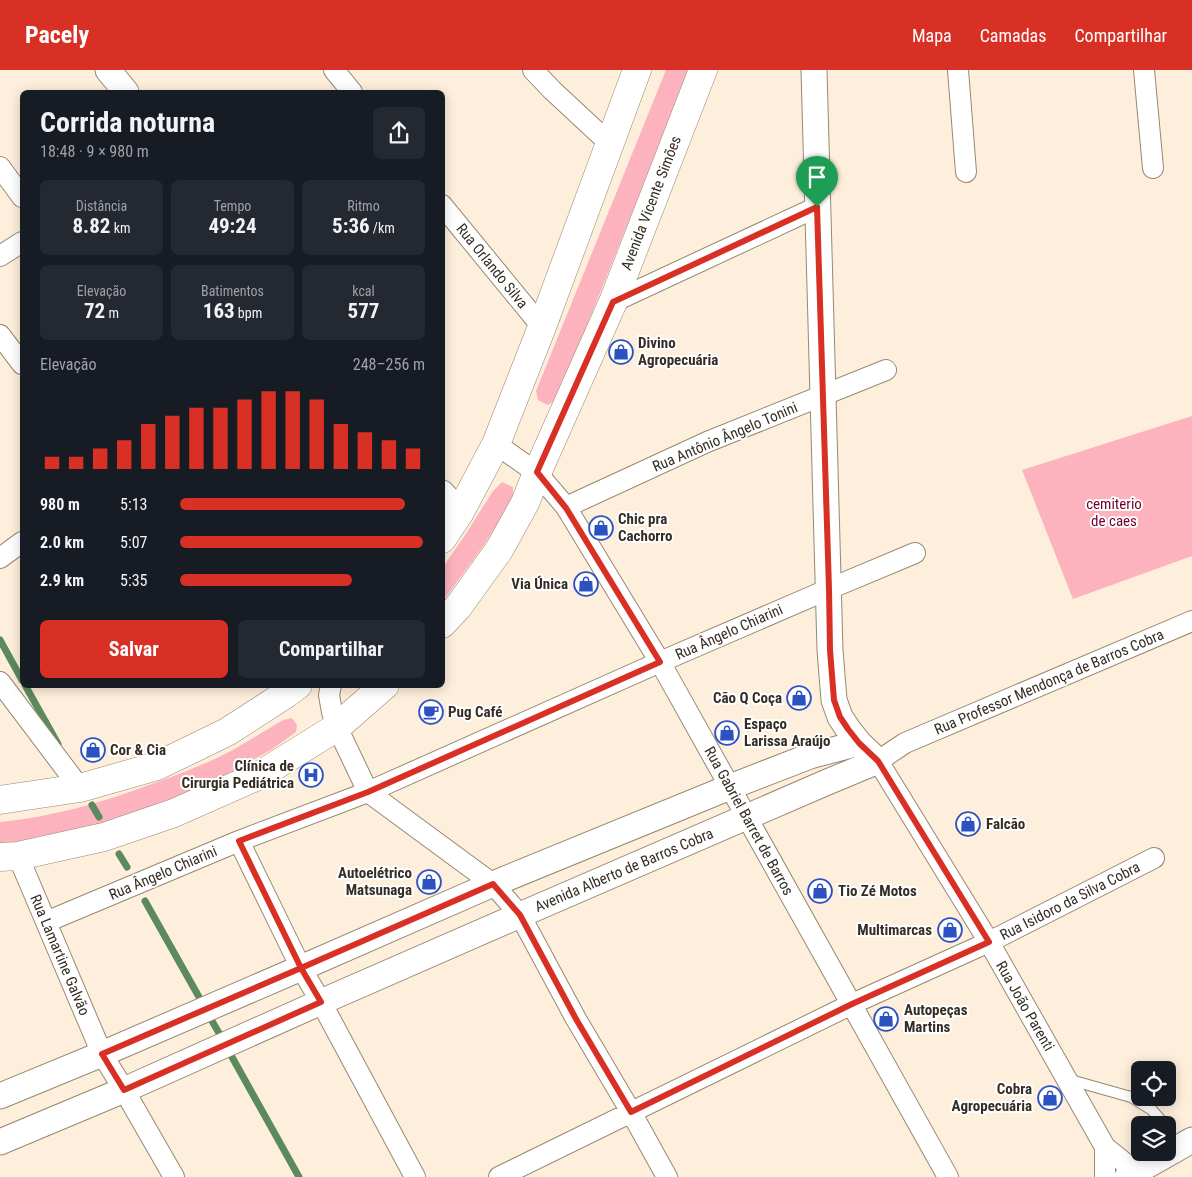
<!DOCTYPE html>
<html lang="pt">
<meta charset="utf-8">
<style>
:root{--surface:#171b24;--page:#242831;--text:#f1f3f6;--muted:#9ea1a6;--accent:#d93025}
body{margin:0;font-family:"Roboto Condensed",sans-serif;background:var(--page);color:var(--text);height:100vh;display:flex;flex-direction:column;font-size:19px;white-space:nowrap}
*{box-sizing:border-box;margin:0}
p{font-size:16px;color:var(--muted)}
.icon{flex:none;width:28px;height:28px;fill:none;stroke:currentColor;stroke-width:2;stroke-linecap:round;stroke-linejoin:round}
.map{position:relative;flex:1;overflow:hidden}
.drawer{position:absolute;left:20px;top:20px;width:425px;height:598px;display:flex;flex-direction:column;background:var(--surface);border-radius:8px;box-shadow:0 2px 12px #0003}
.drawer>*{flex:none}
.controls{position:absolute;left:1131px;top:991px;display:grid;gap:10px}
.controls a{display:grid;place-items:center;width:45px;height:45px;border-radius:8px;background:var(--surface);box-shadow:0 2px 12px #0003;font-size:25px}
.pin{position:absolute;display:grid;place-items:center;width:42px;height:42px;color:#fff;margin:-51px -21px;border-radius:50% 50% 50% 0;rotate:-45deg;box-shadow:0 0 5px #0007}
.pin .icon{rotate:45deg}
.round{display:grid;place-items:center;flex:none;width:52px;height:52px;border-radius:8px;background:var(--page)}
.summary{display:flex;align-items:center;justify-content:space-between;height:85px;padding:0 20px}
h1{font-size:28px;font-weight:700;line-height:38px}
.stats{display:grid;grid-template-columns:repeat(3,1fr);gap:8px;height:85px;padding:5px 20px}
.stats div{display:grid;align-content:center;border-radius:8px;background:var(--page);text-align:center}
.stats b{font-size:21px;font-weight:700}
.stats small{font-size:14px;font-weight:400}
.stats p{font-size:14px}
.chart{height:140px;padding:10px 20px}
.chart p{display:flex;justify-content:space-between}
.chart svg{width:100%;height:90px;margin-top:5px;stroke:var(--accent);stroke-width:6}
.button{display:flex;gap:10px;margin-top:auto;padding:10px 20px}
.button a{flex:1;height:58px;border-radius:8px;background:var(--accent);color:#fff;font-size:20px;font-weight:700;line-height:58px;text-align:center}
.button a+a{background:var(--page);color:var(--text)}
ul{padding:0 20px;list-style:none;font-size:16px}
li{display:grid;grid-template-columns:80px 60px 1fr;align-items:center;height:38px}
li i{height:12px;border-radius:6px;background:var(--accent)}
header{display:flex;align-items:center;gap:30px;box-sizing:border-box;height:70px;padding:0 25px;background:var(--accent);color:#fff}
header strong{font-size:24px}
nav{display:flex;gap:28px;margin-inline-start:auto;font-size:18px}
.map>svg:first-child{display:block}
.green{fill:#fcb3be}
.lines{fill:none;stroke-linecap:round;stroke-linejoin:round}
.stream{stroke:#5c8a5e;stroke-width:7}
.service-casing{stroke:#978871;stroke-width:12}
.minor-casing{stroke:#978871;stroke-width:22}
.tertiary-casing{stroke:#978871;stroke-width:27}
.secondary-casing{stroke:#978871;stroke-width:29}
.service{stroke:#fff;stroke-width:10}
.minor{stroke:#fff;stroke-width:20}
.tertiary{stroke:#fff;stroke-width:25}
.secondary{stroke:#fff;stroke-width:28}
.route-casing{stroke:#fff;stroke-width:10}
.route{stroke:#d93025;stroke-width:6}
.labels{text-anchor:middle;stroke-width:4;stroke-linejoin:round;paint-order:stroke}
.street-label{font-size:15px;fill:#352e25;stroke:#fff}
.poi-label{font-size:15px;font-weight:bold;fill:#352e25;stroke:#fff;text-anchor:start}
.park-label{font-size:15px;fill:#72002b;stroke:#fff}
</style>
<header>
<strong>Pacely</strong>
<nav><a>Mapa</a><a>Camadas</a><a>Compartilhar</a></nav>
</header>
<div class="map">
<svg width="1192" height="1107" viewBox="0 0 1192 1107">
<rect width="100%" height="100%" fill="#fdefdb"/>
<path class="green" d="M666,0H689L558,328L548,335L538,330L536,321Z
M1192,346V486L1073,529L1022,400Z
M502,412L513,417V427L505,442L484,475L443,531V497L467,462L493,421Z
M292,648L297,655L296,662L271,680L185,727L59,768L0,775V752C51,747 101,733 149,715C175,706 201,696 227,683C246,673 264,661 283,650Z"/>
<g class="lines">
<path class="stream" d="M0,570L22,610
M25,615L58,674
M92,735L99,747
M119,784L127,797
M145,831L199,927
M212,951L219,963
M232,987L299,1107"/>
<g class="service-casing">
<path id="service" d="M1067,1009L1131,1027L1152,1040L1165,1055"/>
</g>
<g class="minor-casing">
<path id="minor" d="M334,0L352,22
M533,0L552,20L609,73
M958,0L966,102
M1144,0L1153,98
M0,97L22,127
M442,135L542,257
M0,186L22,172
M613,232L817,137
M0,265L22,294
M496,374L537,403L566,437L660,592L948,1107
M566,437L707,372L886,300
M0,488L22,472
M0,612L80,718
M331,615L329,625L332,642L337,657L368,722L493,814L520,845L576,949L631,1042L667,1107
M239,771L301,898L321,932L415,1107
M18,786L102,984L124,1020L174,1107
M46,852L239,771L368,722L660,592L829,519L915,483
M1136,1102L1105,1077L989,872L878,691L905,673L1192,551
M499,1107L852,934L989,872L1154,788
M1105,1107V1077"/>
</g>
<g class="tertiary-casing">
<path id="tertiary" d="M108,0L126,22
M442,423L460,442
M0,1026L102,984L301,898L493,814L730,717L810,686L859,673
M0,1072L124,1020L321,932L520,845L825,713L878,691L859,673L848,659L840,647L834,630L830,580L814,0
M1127,1107L1192,1070"/>
</g>
<g class="secondary-casing">
<path id="secondary" d="M442,469L460,442L496,374L542,257L637,0
M442,554L458,537L499,480L525,433L537,403L613,232L703,0
M0,730L80,718L157,696L227,662L286,624L298,615
M0,787L18,786L104,767L174,743L260,705L337,657L385,615"/>
</g>
<use href="#service" class="service"/>
<use href="#minor" class="minor"/>
<use href="#tertiary" class="tertiary"/>
<use href="#secondary" class="secondary"/>
</g>
<g class="lines">
<g class="route-casing">
<path id="route" d="M817,137L613,232L537,402L566,438L660,592L368,722L239,771L301,898L321,932L124,1020L102,984L301,898L493,814L520,845L576,949L631,1042L852,934L989,872L878,691L859,673L848,659L840,647L834,630L830,580L829,519L817,137"/>
</g>
<use href="#route" class="route"/>
</g>
<defs>
<g id="shop-ring" transform="scale(1.25)"><circle r="9.5" fill="#fff" stroke="#2c52c2" stroke-width="1.5"/><path d="M-5-2.5h2.3a2.7 3.5 0 0 1 5.4 0H5L5.5 6h-11ZM-1.5-2.5h3a1.5 2.3 0 0 0-3 0Z" fill="#2c52c2"/></g>
<g id="cafe-ring" transform="scale(1.25)"><circle r="9.5" fill="#fff" stroke="#2c52c2" stroke-width="1.5"/><path d="M-5.5-4.5H6V0H3Q3 3.5 0 3.5H-2.5Q-5.5 3.5-5.5 0ZM3-3.2v2h1.7v-2ZM-6 4.5H4V6H-6Z" fill="#2c52c2"/></g>
<g id="hospital-ring" transform="scale(1.25)"><circle r="9.5" fill="#fff" stroke="#2c52c2" stroke-width="1.5"/><path d="M-5-5h3v3.5h4V-5h3V5h-3V1.5h-4V5h-3Z" fill="#2c52c2"/></g>
</defs>
<g fill-rule="evenodd">
<use href="#shop-ring" x="621" y="282"/>
<use href="#shop-ring" x="601" y="458"/>
<use href="#shop-ring" x="586" y="514"/>
<use href="#shop-ring" x="799" y="628"/>
<use href="#cafe-ring" x="431" y="642"/>
<use href="#shop-ring" x="727" y="663"/>
<use href="#shop-ring" x="93" y="680"/>
<use href="#hospital-ring" x="311" y="705"/>
<use href="#shop-ring" x="968" y="754"/>
<use href="#shop-ring" x="429" y="812"/>
<use href="#shop-ring" x="820" y="821"/>
<use href="#shop-ring" x="950" y="860"/>
<use href="#shop-ring" x="886" y="949"/>
<use href="#shop-ring" x="1050" y="1028"/>
</g>
<g class="labels">
<g class="street-label">
<text transform="translate(651 133) rotate(-69)" y="5">Avenida Vicente Simões</text>
<text transform="translate(492 196) rotate(51)" y="5">Rua Orlando Silva</text>
<text transform="translate(725 367) rotate(-23)" y="5">Rua Antônio Ângelo Tonini</text>
<text transform="translate(729 562) rotate(-24)" y="5">Rua Ângelo Chiarini</text>
<text transform="translate(1049 612) rotate(-23)" y="5">Rua Professor Mendonça de Barros Cobra</text>
<text transform="translate(749 751) rotate(61)" y="5">Rua Gabriel Barret de Barros</text>
<text transform="translate(624 800) rotate(-23)" y="5">Avenida Alberto de Barros Cobra</text>
<text transform="translate(163 803) rotate(-23)" y="5">Rua Ângelo Chiarini</text>
<text transform="translate(1070 831) rotate(-27)" y="5">Rua Isidoro da Silva Cobra</text>
<text transform="translate(60 885) rotate(67)" y="5">Rua Lamartine Galvão</text>
<text transform="translate(1025 936) rotate(60)" y="5">Rua João Parenti</text>
</g>
<g class="poi-label">
<text x="638" y="278">Divino<tspan x="638" dy="17">Agropecuária</tspan></text>
<text x="618" y="454">Chic pra<tspan x="618" dy="17">Cachorro</tspan></text>
<text x="568" y="519" text-anchor="end">Via Única</text>
<text x="782" y="633" text-anchor="end">Cão Q Coça</text>
<text x="448" y="647">Pug Café</text>
<text x="744" y="659">Espaço<tspan x="744" dy="17">Larissa Araújo</tspan></text>
<text x="110" y="685">Cor &amp; Cia</text>
<text x="294" y="701" text-anchor="end">Clínica de<tspan x="294" dy="17">Cirurgia Pediátrica</tspan></text>
<text x="986" y="759">Falcão</text>
<text x="412" y="808" text-anchor="end">Autoelétrico<tspan x="412" dy="17">Matsunaga</tspan></text>
<text x="838" y="826">Tio Zé Motos</text>
<text x="932" y="865" text-anchor="end">Multimarcas</text>
<text x="904" y="945">Autopeças<tspan x="904" dy="17">Martins</tspan></text>
<text x="1032" y="1024" text-anchor="end">Cobra<tspan x="1032" dy="17">Agropecuária</tspan></text>
</g>
<g class="park-label">
<text x="1114" y="439">cemiterio<tspan x="1114" dy="17">de caes</tspan></text>
</g>
</g>
</svg>
<div class="controls">
<a><svg class="icon" aria-label="locate" viewBox="0 0 24 24"><circle cx="12" cy="12" r="6"/><path d="M12 2v4M12 18v4M2 12h4M18 12h4"/></svg></a>
<a><svg class="icon" aria-label="layers" viewBox="0 0 24 24"><path d="M12 4l9 5-9 5-9-5zM3 14l9 5 9-5"/></svg></a>
</div>
<div class="pin" style="left:817px;top:137px;background:#1e9e55"><svg class="icon" aria-label="arrive" viewBox="0 0 24 24"><path d="M6 21V4h12l-3 4 3 4H6"/></svg></div>
<section class="drawer">
<div class="summary"><div><h1>Corrida noturna</h1><p>18:48 · 9 × 980 m</p></div><a class="round"><svg class="icon" aria-label="share" viewBox="0 0 24 24"><path d="M12 15V3M7 8l5-5 5 5M5 13v7h14v-7"/></svg></a></div>
<div class="stats">
<div><p>Distância</p><b>8.82<small> km</small></b></div>
<div><p>Tempo</p><b>49:24</b></div>
<div><p>Ritmo</p><b>5:36<small> /km</small></b></div>
</div>
<div class="stats">
<div><p>Elevação</p><b>72<small> m</small></b></div>
<div><p>Batimentos</p><b>163<small> bpm</small></b></div>
<div><p>kcal</p><b>577</b></div>
</div>
<div class="chart"><p><span>Elevação</span>248–256 m</p>
<svg viewBox="0 0 160 44" preserveAspectRatio="none"><path d="M5 44V38M15 44V38M25 44V34M35 44V30M45 44V22M55 44V18M65 44V14M75 44V14M85 44V10M95 44V6M105 44V6M115 44V10M125 44V22M135 44V26M145 44V30M155 44V34"/></svg>
</div>
<ul>
<li><b>980 m</b>5:13<i style="width:92%"></i></li>
<li><b>2.0 km</b>5:07<i style="width:99%"></i></li>
<li><b>2.9 km</b>5:35<i style="width:70%"></i></li>
</ul>
<div class="button"><a>Salvar</a><a>Compartilhar</a></div>
</section>
</div>
